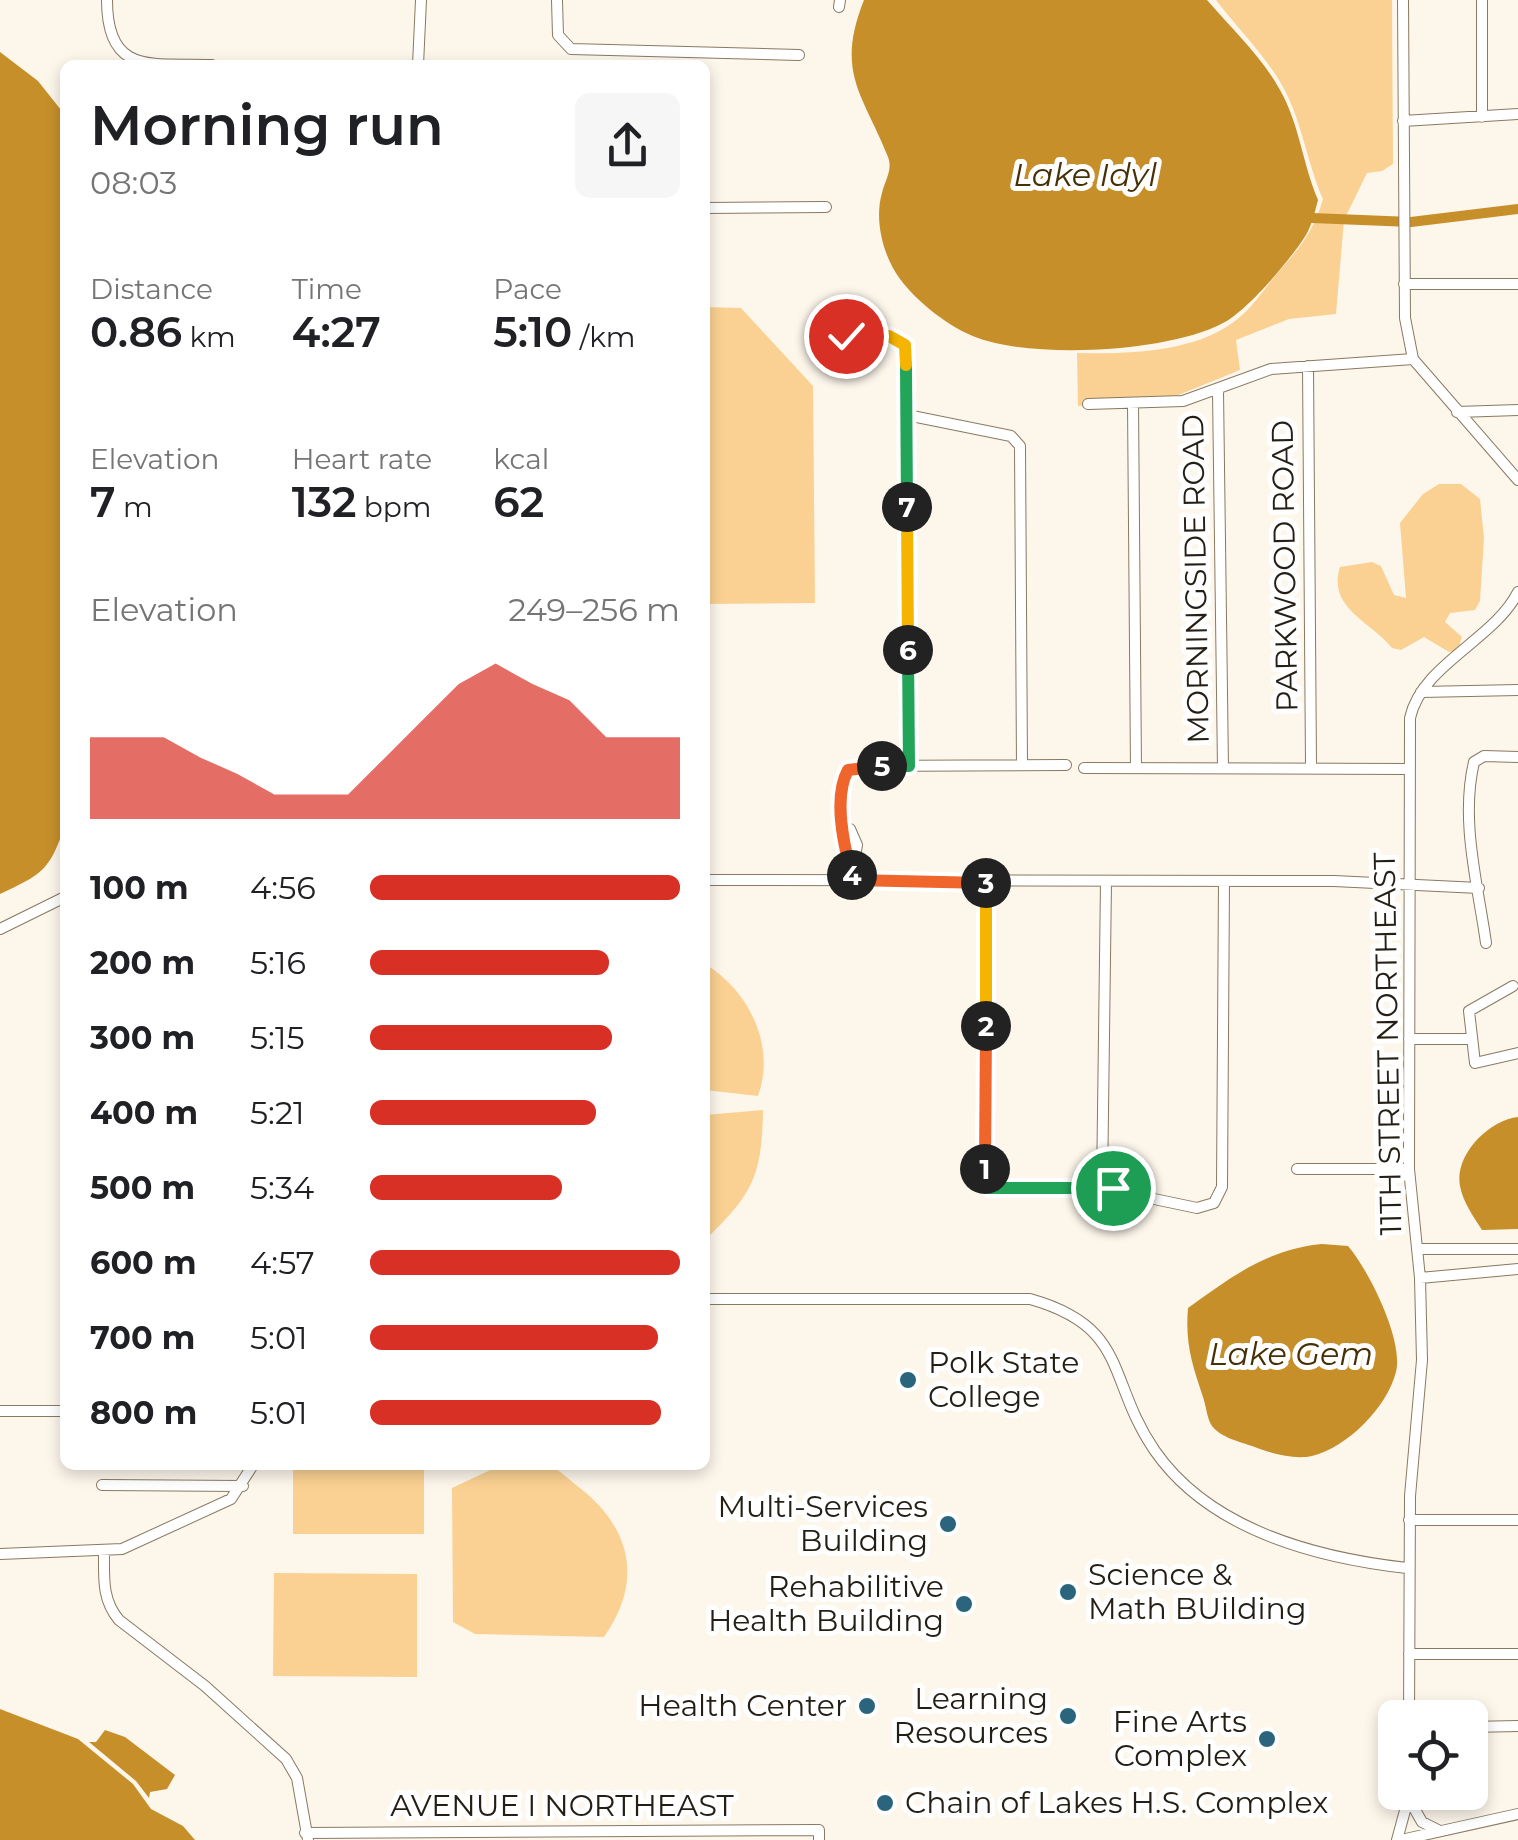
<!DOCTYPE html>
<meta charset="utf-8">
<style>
:root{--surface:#fff;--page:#f6f6f6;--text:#202124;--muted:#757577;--accent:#d93025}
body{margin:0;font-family:Montserrat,sans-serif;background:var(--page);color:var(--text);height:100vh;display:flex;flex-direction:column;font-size:38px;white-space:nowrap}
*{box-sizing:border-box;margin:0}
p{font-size:32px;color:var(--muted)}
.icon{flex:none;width:55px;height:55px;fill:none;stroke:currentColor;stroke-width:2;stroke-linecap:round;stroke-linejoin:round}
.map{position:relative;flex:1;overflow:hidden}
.sheet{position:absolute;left:60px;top:60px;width:650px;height:1410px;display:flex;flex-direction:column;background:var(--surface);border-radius:15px;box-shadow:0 5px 15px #0003}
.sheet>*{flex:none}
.fabs{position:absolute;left:1378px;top:1700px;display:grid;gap:20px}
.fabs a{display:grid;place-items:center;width:110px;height:110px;border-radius:15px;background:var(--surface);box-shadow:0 5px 15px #0003;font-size:50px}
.pin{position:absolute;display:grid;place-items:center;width:85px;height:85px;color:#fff;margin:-42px;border:5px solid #fff;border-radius:50%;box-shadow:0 2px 10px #0007}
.km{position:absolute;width:50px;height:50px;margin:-25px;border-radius:50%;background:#222;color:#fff;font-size:28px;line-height:50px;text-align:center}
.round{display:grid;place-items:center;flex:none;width:105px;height:105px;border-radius:15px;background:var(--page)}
.summary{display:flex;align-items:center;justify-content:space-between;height:170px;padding:0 30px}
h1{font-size:55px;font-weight:600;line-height:75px}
.figures{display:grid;grid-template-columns:repeat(3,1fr);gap:15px;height:170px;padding:10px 30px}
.figures div{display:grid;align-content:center}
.figures b{font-size:42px;font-weight:600}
.figures small{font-size:28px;font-weight:400}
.figures p{font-size:28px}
.chart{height:280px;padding:20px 30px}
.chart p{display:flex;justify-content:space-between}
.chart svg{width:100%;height:180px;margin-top:10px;fill:var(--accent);opacity:.7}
ul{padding:0 30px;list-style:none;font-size:32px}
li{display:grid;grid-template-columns:160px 120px 1fr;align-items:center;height:75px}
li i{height:25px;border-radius:12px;background:var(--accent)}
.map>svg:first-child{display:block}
.green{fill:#fad192}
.water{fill:#c68f2a}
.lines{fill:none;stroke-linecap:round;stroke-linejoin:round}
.canal{stroke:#c68f2a;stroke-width:10}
.minor-casing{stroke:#897962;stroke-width:12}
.minor{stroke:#fff;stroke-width:10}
.split-1-casing{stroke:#fff;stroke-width:20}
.split-2-casing{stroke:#fff;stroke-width:20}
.split-3-casing{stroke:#fff;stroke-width:20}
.split-4-casing{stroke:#fff;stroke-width:20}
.split-5-casing{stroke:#fff;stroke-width:20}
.split-6-casing{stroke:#fff;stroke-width:20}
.split-7-casing{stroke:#fff;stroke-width:20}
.split-8-casing{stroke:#fff;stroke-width:20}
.split-9-casing{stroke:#fff;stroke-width:20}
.split-1{stroke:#22a559;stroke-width:12}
.split-2{stroke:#f0652b;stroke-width:12}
.split-3{stroke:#f5b400;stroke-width:12}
.split-4{stroke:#f0652b;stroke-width:12}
.split-5{stroke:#f0652b;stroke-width:12}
.split-6{stroke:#22a559;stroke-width:12}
.split-7{stroke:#f5b400;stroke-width:12}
.split-8{stroke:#22a559;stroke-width:12}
.split-9{stroke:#f5b400;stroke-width:12}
.poi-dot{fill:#2a657d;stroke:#fff;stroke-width:4}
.labels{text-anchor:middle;stroke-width:10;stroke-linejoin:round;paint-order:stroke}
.street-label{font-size:30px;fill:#241e14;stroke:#fff}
.poi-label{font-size:30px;fill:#241e14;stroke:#fff;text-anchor:end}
.water-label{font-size:32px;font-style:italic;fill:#473006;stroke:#fff}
</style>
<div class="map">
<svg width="1518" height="1840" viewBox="0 0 1518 1840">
<rect width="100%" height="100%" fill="#fdf6eb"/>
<path class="green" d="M1216,0H1392L1393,164L1382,171L1367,173L1344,220L1336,314L1289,319L1236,340L1240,370L1176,396L1078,406L1077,353C1128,354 1199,353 1240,317C1253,306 1264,290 1275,276C1297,251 1314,232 1323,199C1307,163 1302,121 1283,87C1266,56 1238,29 1216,0Z
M705,307L741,308L813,386L815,603L705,604Z
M1439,484H1461L1480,499L1484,538L1480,601L1475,610L1450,613L1445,622L1462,637L1458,650L1449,652L1424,637L1401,650L1392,648C1370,621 1327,608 1340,567L1372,562L1381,566L1394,595L1406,598L1400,523L1423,494Z
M705,964C750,991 776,1047 758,1096L705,1090Z
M763,1110C762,1176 753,1194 705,1240V1115Z
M501,1465C516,1465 533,1463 548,1466C559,1468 570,1481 580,1488C632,1529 643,1582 604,1637L475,1634L453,1622L452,1488Z
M293,1469H424V1534H293Z
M274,1573L417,1574V1677L273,1676Z"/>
<path class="water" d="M864,0H1207C1232,29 1262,57 1280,90C1299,123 1303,165 1318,200C1315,211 1312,225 1306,235C1291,259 1247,311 1223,323C1170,352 1035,359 978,338C950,328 918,303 900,279C883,256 874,220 882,193C885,180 893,170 888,157C863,94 835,73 864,0Z
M0,52L38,81L65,115V825C50,870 43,874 0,894Z
M1518,1117V1229L1482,1230C1473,1216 1463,1202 1460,1186C1454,1155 1489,1120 1518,1117Z
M1322,1244L1348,1246C1368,1269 1404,1340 1396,1372C1387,1407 1348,1447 1312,1456C1294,1460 1269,1453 1252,1446C1240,1442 1220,1437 1212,1426C1207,1419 1206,1405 1203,1397C1192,1364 1185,1343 1188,1308C1231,1277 1268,1249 1322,1244Z
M0,1709L78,1739L133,1784L151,1809L183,1826L195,1840H0Z
M105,1730L125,1737L175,1775L167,1789L150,1792L149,1798L136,1781L89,1742H96Z"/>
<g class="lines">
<path class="canal" d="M1312,218L1411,222L1518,209"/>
<g class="minor-casing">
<path id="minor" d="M107,0C107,76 152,63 212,65
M557,0L558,35L571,49L799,55
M1403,0L1405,318L1413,359L1518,480
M839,7L840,0
M418,65L421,0
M1482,117V0
M1403,121L1518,114
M705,208L826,207
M1404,284H1518
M846,337L889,336L905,345L909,766
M1308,366L1311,766
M1218,391L1223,768
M1133,403L1136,768
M1088,404L1183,401L1271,369L1413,359
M1457,412L1518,410
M907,415L1011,436L1020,446L1022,765
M1421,692L1518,690
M1084,768L1408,769
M850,829L857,845L852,874
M852,870C841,853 838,788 849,770L862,766L1066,765
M705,880L1334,881L1479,888
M987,880L985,1178L990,1188H1102L1197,1208L1214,1203L1222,1187L1224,882
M0,929L65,897
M1486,943C1478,885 1460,821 1474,762L1484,756L1518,757
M1513,986L1469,1011L1475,1063L1518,1053
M1409,1039H1469
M1297,1169H1409
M1102,1188L1106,882
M1417,1249H1518
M1420,1278L1518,1269
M705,1299H1030C1130,1327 1106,1380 1155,1451C1210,1530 1318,1558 1407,1568
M0,1411H65
M102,1485L243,1486
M1409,1520H1518
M104,1553C104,1578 102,1600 119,1620L205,1686L286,1759L297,1778L308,1840
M0,1554L122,1549L231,1499L253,1465
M1409,1654H1518
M1409,1718L1410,1496L1422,1360L1420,1278L1409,1169L1410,718C1422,664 1494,640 1518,592
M1470,1727L1518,1726
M1410,1801L1422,1822L1438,1830
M305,1833L819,1830V1840
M1397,1840L1410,1792
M1401,1840L1518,1814"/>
</g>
<use href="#minor" class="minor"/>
</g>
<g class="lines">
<g class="split-1-casing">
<path id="split-1" d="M985,1169L990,1188H1113"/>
</g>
<g class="split-2-casing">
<path id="split-2" d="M985,1169L986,1026"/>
</g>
<g class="split-3-casing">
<path id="split-3" d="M986,1026V883"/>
</g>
<g class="split-4-casing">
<path id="split-4" d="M852,875V880L986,883"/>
</g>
<g class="split-5-casing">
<path id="split-5" d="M852,875C844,847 833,797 848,770L882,766"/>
</g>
<g class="split-6-casing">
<path id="split-6" d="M882,766H909L908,650"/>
</g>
<g class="split-7-casing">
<path id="split-7" d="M907,507L908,650"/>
</g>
<g class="split-8-casing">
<path id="split-8" d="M906,365L907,507"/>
</g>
<g class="split-9-casing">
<path id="split-9" d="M846,336H889L905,345L906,365"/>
</g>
<use href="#split-1" class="split-1"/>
<use href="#split-2" class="split-2"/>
<use href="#split-3" class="split-3"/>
<use href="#split-4" class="split-4"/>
<use href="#split-5" class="split-5"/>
<use href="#split-6" class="split-6"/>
<use href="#split-7" class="split-7"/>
<use href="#split-8" class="split-8"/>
<use href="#split-9" class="split-9"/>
</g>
<g class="poi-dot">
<circle cx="908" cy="1380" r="10"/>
<circle cx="948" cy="1524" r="10"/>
<circle cx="1068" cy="1592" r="10"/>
<circle cx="964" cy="1604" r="10"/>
<circle cx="867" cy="1706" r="10"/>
<circle cx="1068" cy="1716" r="10"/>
<circle cx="1267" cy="1739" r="10"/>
<circle cx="885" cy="1803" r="10"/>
</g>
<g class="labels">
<g class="street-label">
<text transform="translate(1285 566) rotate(-91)" y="10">PARKWOOD ROAD</text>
<text transform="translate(1196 579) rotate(-91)" y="10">MORNINGSIDE ROAD</text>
<text transform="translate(1388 1044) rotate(-91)" y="10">11TH STREET NORTHEAST</text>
<text x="562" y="1816">AVENUE I NORTHEAST</text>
</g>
<g class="poi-label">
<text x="928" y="1373" text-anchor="start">Polk State<tspan x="928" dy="34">College</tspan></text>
<text x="928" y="1517">Multi-Services<tspan x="928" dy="34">Building</tspan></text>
<text x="1088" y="1585" text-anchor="start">Science &amp;<tspan x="1088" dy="34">Math BUilding</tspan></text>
<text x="944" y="1597">Rehabilitive<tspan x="944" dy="34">Health Building</tspan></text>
<text x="1048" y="1709">Learning<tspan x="1048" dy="34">Resources</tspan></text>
<text x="847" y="1716">Health Center</text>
<text x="1247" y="1732">Fine Arts<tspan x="1247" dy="34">Complex</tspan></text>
<text x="905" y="1813" text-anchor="start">Chain of Lakes H.S. Complex</text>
</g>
<g class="water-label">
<text x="1085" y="186">Lake Idyl</text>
<text x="1291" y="1365">Lake Gem</text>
</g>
</g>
</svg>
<div class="fabs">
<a><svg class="icon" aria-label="locate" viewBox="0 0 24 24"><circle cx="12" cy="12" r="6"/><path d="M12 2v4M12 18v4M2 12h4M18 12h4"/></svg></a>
</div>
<div class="pin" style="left:1113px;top:1188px;background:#1e9e55"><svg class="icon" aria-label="arrive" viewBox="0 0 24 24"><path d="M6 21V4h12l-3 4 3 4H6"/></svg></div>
<div class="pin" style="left:846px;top:336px;background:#d93025"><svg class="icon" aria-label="check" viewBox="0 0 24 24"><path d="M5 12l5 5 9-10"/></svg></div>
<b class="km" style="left:985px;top:1169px">1</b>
<b class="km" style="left:986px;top:1026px">2</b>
<b class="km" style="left:986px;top:883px">3</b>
<b class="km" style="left:852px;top:875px">4</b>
<b class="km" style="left:882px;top:766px">5</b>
<b class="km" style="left:908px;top:650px">6</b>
<b class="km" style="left:907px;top:507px">7</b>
<section class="sheet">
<div class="summary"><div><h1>Morning run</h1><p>08:03</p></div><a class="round"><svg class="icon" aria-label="share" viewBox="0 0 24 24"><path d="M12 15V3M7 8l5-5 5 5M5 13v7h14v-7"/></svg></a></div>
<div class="figures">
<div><p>Distance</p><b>0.86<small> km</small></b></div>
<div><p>Time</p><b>4:27</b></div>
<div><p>Pace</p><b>5:10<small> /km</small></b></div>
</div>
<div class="figures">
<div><p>Elevation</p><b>7<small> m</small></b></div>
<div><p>Heart rate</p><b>132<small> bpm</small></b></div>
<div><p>kcal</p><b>62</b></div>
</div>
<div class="chart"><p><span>Elevation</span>249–256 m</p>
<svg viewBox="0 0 160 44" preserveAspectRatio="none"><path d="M0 44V24L10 24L20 24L30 29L40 33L50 38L60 38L70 38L80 29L90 20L100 11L110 6L120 11L130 15L140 24L150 24L160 24V44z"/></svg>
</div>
<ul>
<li><b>100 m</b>4:56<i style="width:100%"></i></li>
<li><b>200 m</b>5:16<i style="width:77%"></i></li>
<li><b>300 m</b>5:15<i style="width:78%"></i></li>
<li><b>400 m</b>5:21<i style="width:73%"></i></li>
<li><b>500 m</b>5:34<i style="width:62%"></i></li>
<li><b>600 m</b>4:57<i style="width:100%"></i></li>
<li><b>700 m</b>5:01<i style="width:93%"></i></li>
<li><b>800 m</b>5:01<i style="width:94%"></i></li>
</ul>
</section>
</div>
